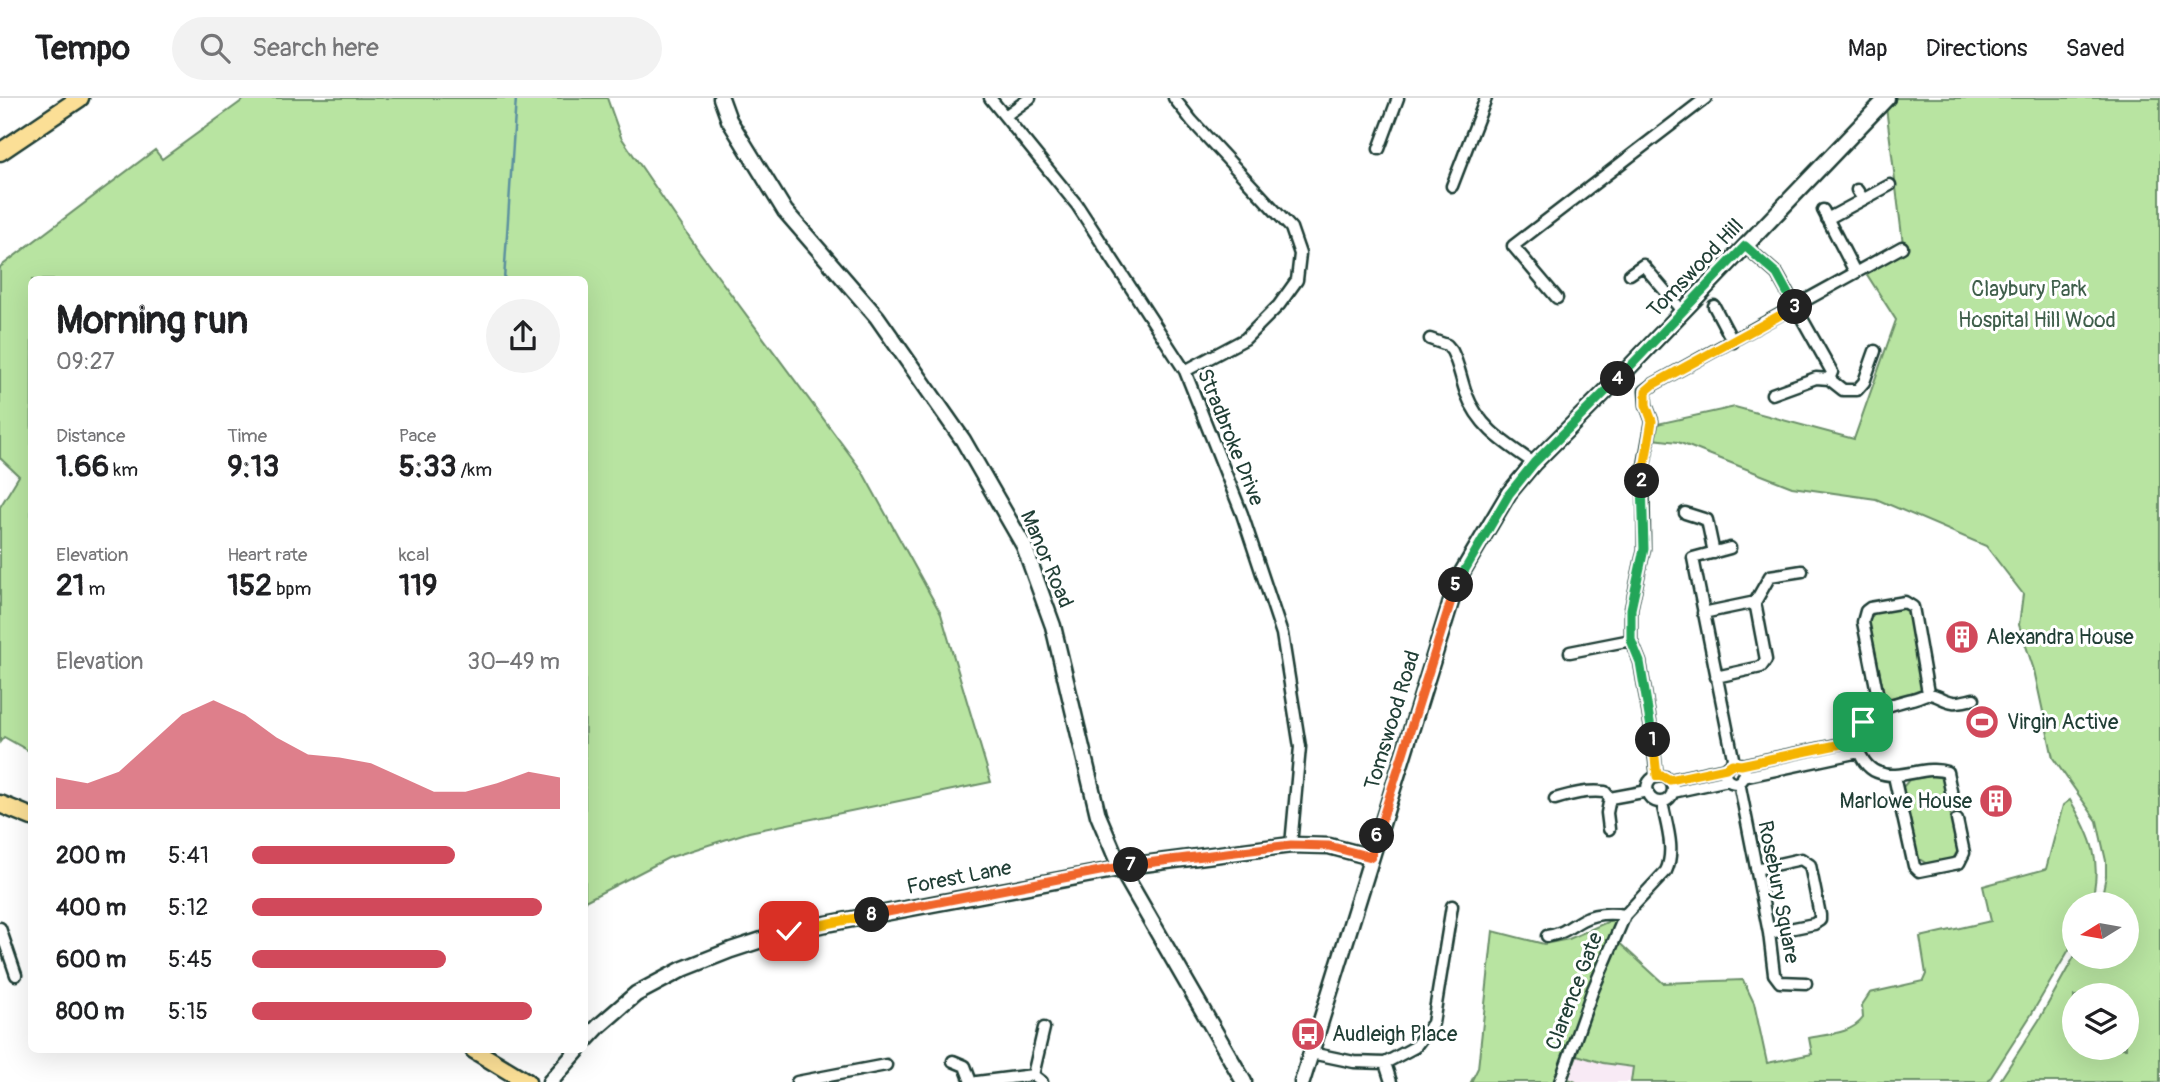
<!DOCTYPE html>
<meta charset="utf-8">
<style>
:root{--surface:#fff;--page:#f2f2f2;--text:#202124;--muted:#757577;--line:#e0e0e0;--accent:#d1495b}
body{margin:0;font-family:Pangolin,sans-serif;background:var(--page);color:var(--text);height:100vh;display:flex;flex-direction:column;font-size:26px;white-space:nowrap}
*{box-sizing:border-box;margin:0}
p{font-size:23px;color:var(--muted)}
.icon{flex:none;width:38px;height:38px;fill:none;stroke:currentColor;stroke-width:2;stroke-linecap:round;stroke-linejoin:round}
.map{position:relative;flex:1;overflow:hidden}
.drawer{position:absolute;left:28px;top:178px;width:560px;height:777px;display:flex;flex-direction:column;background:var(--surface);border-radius:10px;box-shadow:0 7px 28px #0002}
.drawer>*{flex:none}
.needle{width:46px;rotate:259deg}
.fabs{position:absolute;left:2062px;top:794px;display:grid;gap:14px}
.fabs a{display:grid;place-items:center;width:77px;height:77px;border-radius:50%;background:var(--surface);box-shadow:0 7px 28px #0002;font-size:35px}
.pin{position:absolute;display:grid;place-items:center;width:60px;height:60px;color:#fff;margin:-30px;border-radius:14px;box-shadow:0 4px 10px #0006}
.km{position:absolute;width:35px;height:35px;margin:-18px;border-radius:50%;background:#222;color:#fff;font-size:19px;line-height:35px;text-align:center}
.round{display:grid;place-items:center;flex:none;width:74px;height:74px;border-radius:37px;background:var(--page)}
.overview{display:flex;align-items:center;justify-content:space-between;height:119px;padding:0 28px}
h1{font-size:38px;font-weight:700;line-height:52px}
.metrics{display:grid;grid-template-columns:repeat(3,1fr);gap:10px;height:119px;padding:7px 28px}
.metrics div{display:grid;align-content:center}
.metrics b{font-size:30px;font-weight:700}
.metrics small{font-size:19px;font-weight:400}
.metrics p{font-size:19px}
.chart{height:196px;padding:14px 28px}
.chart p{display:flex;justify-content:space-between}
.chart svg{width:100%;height:126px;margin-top:7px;fill:var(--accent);opacity:.7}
ul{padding:0 28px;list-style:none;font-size:23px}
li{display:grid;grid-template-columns:112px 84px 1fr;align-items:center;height:52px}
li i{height:18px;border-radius:9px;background:var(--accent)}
header{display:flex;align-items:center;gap:42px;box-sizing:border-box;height:98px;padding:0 35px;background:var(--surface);border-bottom:2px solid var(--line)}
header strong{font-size:33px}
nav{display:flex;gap:38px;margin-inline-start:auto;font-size:24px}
.search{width:490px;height:63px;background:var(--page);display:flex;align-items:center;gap:18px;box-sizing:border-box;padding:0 24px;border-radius:38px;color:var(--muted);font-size:26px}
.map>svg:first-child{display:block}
.built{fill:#f8eaf5}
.green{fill:#b8e4a1;stroke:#6c906a;stroke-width:2;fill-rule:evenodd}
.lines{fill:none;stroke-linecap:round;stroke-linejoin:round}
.stream{stroke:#5c919f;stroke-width:2.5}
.street-casing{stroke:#1f3d34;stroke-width:15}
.secondary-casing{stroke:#1f3d34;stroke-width:19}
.primary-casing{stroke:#1f3d34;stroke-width:21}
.street{stroke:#fff;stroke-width:10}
.secondary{stroke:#fff;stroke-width:14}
.primary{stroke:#fbdf96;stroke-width:16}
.split-1-casing{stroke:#fff;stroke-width:14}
.split-2-casing{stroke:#fff;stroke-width:14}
.split-3-casing{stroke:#fff;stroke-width:14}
.split-4-casing{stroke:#fff;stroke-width:14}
.split-5-casing{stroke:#fff;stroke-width:14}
.split-6-casing{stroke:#fff;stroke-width:14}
.split-7-casing{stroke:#fff;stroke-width:14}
.split-8-casing{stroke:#fff;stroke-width:14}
.split-9-casing{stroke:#fff;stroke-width:14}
.split-1{stroke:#f5b400;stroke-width:9}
.split-2{stroke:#22a559;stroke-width:9}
.split-3{stroke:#f5b400;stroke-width:9}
.split-4{stroke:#22a559;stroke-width:9}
.split-5{stroke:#22a559;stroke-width:9}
.split-6{stroke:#f0652b;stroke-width:9}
.split-7{stroke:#f0652b;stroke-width:9}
.split-8{stroke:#f0652b;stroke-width:9}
.split-9{stroke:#f5b400;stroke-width:9}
.labels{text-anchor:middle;stroke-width:6;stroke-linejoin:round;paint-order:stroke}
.street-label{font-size:21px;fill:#1f3d34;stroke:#fff}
.park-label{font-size:21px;fill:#3e5e4a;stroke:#fff}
.poi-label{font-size:21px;fill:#1f3d34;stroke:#fff;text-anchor:start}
</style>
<header>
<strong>Tempo</strong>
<div class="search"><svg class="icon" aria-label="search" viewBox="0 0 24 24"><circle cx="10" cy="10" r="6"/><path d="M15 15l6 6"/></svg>Search here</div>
<nav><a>Map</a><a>Directions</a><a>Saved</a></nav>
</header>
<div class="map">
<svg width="2160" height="984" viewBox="0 0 2160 984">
<rect width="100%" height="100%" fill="#fff"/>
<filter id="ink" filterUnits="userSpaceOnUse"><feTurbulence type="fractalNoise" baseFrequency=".0143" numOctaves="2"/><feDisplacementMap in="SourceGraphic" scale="14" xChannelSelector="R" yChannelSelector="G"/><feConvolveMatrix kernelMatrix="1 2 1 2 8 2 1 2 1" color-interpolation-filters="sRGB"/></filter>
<g filter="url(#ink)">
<path class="built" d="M1576,957L1603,965L1633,969L1631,984H1576L1568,982Z"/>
<path class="green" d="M246,0H607L621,39L699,153L862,373L941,516L991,684L749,734L668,760L585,803L584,182H32L31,654L4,639L0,644V409L19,378L0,360V169L155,52L162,61Z
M1895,0H2160V984H1999L2039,922L2074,859H2126V807H2100L2106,778V763L2097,723L2053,660L2034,572L2019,527L2023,496L1986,448L1876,401L1792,389L1678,344L1652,341L1657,326L1735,309L1854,341L1896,222L1866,175L1904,154L1886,9ZM2074,898H2126V950H2074Z
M1900,510L1908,513L1923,586L1919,594L1891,600L1884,595L1869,524L1874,515Z
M1935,677L1943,680L1958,752L1953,761L1927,766L1918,760L1903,689L1909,682Z
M2070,702C2091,737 2104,765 2090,807H2074V843L2031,917L1988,984H1631L1633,969L1603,965L1577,957L1568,981L1576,984H1471L1478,970L1493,833L1544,846L1569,841L1616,820L1614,840L1663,885L1743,882L1754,905L1767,965L1812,956L1809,940C1828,936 1851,936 1863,920L1862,907L1870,895L1923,883L1926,876L1920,839L1991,823L1983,788L2046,771L2063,707Z"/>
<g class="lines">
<path class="stream" d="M504,182L516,0"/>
<g class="street-casing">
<path id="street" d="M990,0L1077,107L1185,273L1242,416L1282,536L1300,649L1291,747
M1174,0L1192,23L1291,130L1300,156L1297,182L1279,207L1245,241L1185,273
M1005,18L1030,0
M1379,51L1398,0
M1452,88L1486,0
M1857,92L1863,101
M1823,112L1855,174
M1827,121L1890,87
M1745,148L1777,176L1832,274L1829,281L1816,280L1772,296
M1630,176L1643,167L1683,214
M1557,200L1513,148L1706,0
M1714,208L1733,244
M1430,241L1447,247L1452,253C1459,267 1461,281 1466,295C1479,330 1505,345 1534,365
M1829,281L1843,292H1857L1864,284L1875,253
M1685,415L1707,422L1714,455
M1730,450L1693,460L1734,665
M1754,506L1770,478L1802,473
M1703,515L1751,505L1756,509L1766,562L1761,569L1716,579
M1570,554L1631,542
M1880,609L1863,524L1866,513L1870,510L1905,504L1913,509L1928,595
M1725 675a10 10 0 1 1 20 0a10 10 0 1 1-20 0Z
M1741,667L1856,643
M1894,678L1914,768L1919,773L1959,765L1964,755L1957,722
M1647 691a13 13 0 1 1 26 0a13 13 0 1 1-26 0Z
M1657,679L1652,636L1640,564L1631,542V511L1644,451L1643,373L1652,323L1646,307L1645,293L1654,286L1902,149
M1743,679L1859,654
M1670,682L1726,670
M1739,684L1769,835L1774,876L1780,884L1806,885
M1673,694L1728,682
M1610,700L1648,693
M1555,701C1572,696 1587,692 1605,694L1610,700L1607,715L1609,731
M1953,702L1947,674C1924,666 1901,684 1877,674C1867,670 1860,659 1858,649C1851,615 1888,607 1912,601C1917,600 1923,597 1927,596C1935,595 1944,603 1953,604C1959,605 1968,602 1974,601
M1756,771L1801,761L1810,767L1820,817V822L1814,826L1769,835
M0,830L16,877
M1547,838C1565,835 1567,830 1582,822C1595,815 1611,815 1625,817
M1311,955L1354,964L1385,965L1415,949L1433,925L1452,808
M953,963L965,968L971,984
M1385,965L1391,984
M1033,977L1044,930
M797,984L886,967
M977,984L1033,977L1042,984
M1560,984L1592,894L1625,817L1666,773C1676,752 1666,726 1662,704"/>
</g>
<g class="secondary-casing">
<path id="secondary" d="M721,0L729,22L785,113L877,219L963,342L1024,448L1053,528L1098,717L1120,769L1244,984
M584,944L599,928L636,896L683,871L731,852L789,833L1113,772L1120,769L1291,747L1329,748L1371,759
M550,984L578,952
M1302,984L1458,481L1509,395L1534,365L1619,280L1887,0"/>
</g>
<g class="primary-casing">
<path id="primary" d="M0,54L80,0
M0,706L32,719
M474,952L527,984"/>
</g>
<use href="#street" class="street"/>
<use href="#secondary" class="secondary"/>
<use href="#primary" class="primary"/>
</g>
</g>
<g class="lines" filter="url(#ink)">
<g class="split-1-casing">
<path id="split-1" d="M1653,642L1657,678H1663L1670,682L1726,670L1732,666L1741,667L1856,643L1863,624"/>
</g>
<g class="split-2-casing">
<path id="split-2" d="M1642,383L1644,451L1631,511V542L1640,564L1653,642"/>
</g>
<g class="split-3-casing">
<path id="split-3" d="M1642,383L1652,323L1646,307V293L1654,286L1795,209"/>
</g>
<g class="split-4-casing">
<path id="split-4" d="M1618,281L1745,148L1777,176L1795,209"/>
</g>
<g class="split-5-casing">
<path id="split-5" d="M1456,487L1509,396L1534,365L1618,281"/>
</g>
<g class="split-6-casing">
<path id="split-6" d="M1377,738L1456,487"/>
</g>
<g class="split-7-casing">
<path id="split-7" d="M1131,767L1291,747L1329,748L1371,759L1377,738"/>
</g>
<g class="split-8-casing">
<path id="split-8" d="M872,817L1131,767"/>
</g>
<g class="split-9-casing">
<path id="split-9" d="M789,833L872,817"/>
</g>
<use href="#split-1" class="split-1"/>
<use href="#split-2" class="split-2"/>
<use href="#split-3" class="split-3"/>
<use href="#split-4" class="split-4"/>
<use href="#split-5" class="split-5"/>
<use href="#split-6" class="split-6"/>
<use href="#split-7" class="split-7"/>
<use href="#split-8" class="split-8"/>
<use href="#split-9" class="split-9"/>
</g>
<defs>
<g id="building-disc" transform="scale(1.75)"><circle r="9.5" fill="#d1495b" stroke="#fff"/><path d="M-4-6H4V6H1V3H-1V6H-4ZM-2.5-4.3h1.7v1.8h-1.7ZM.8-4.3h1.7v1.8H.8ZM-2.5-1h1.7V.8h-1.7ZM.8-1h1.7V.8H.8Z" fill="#fff"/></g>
<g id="stadium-disc" transform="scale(1.75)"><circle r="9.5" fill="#d1495b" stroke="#fff"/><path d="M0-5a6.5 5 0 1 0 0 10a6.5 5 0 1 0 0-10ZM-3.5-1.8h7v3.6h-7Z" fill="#fff"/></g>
<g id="bus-disc" transform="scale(1.75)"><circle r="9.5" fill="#d1495b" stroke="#fff"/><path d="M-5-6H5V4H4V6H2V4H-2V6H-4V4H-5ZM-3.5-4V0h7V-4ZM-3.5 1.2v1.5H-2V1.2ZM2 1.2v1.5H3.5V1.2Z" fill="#fff"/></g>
</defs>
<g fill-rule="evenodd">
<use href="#building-disc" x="1962" y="539"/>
<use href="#stadium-disc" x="1982" y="624"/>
<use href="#building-disc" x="1996" y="703"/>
<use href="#bus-disc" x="1308" y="936"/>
</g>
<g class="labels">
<g class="street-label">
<text transform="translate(1695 170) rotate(-46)" y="7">Tomswood Hill</text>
<text transform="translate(1231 339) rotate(68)" y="7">Stradbroke Drive</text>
<text transform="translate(1047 461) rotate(67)" y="7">Manor Road</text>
<text transform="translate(1392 622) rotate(-73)" y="7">Tomswood Road</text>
<text transform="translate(959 779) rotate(-11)" y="7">Forest Lane</text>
<text transform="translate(1779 794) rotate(79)" y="7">Rosebury Square</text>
<text transform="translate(1574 893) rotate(-69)" y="7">Clarence Gate</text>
</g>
<g class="park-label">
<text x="2029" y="198">Claybury Park</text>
<text x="2037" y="229">Hospital Hill Wood</text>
</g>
<g class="poi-label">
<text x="1986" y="546">Alexandra House</text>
<text x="2007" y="631">Virgin Active</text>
<text x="1972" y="710" text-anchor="end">Marlowe House</text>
<text x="1332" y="943">Audleigh Place</text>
</g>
</g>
</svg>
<div class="fabs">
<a><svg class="needle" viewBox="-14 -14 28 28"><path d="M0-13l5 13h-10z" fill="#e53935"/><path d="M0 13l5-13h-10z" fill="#757577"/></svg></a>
<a><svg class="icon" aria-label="layers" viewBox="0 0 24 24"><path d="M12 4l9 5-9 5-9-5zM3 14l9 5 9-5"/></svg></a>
</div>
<div class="pin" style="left:1863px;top:624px;background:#1e9e55"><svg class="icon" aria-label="arrive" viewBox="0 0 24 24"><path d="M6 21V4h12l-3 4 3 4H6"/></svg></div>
<div class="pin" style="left:789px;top:833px;background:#d93025"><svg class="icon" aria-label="check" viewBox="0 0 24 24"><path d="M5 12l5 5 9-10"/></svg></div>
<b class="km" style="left:1653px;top:642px">1</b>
<b class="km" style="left:1642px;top:383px">2</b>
<b class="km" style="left:1795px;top:209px">3</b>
<b class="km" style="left:1618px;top:281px">4</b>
<b class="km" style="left:1456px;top:487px">5</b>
<b class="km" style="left:1377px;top:738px">6</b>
<b class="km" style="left:1131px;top:767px">7</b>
<b class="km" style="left:872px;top:817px">8</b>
<section class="drawer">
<div class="overview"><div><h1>Morning run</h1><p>09:27</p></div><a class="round"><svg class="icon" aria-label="share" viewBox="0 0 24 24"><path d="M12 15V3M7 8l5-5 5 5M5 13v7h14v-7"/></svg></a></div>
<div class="metrics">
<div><p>Distance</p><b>1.66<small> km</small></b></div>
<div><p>Time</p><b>9:13</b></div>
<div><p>Pace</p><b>5:33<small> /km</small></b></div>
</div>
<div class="metrics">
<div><p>Elevation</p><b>21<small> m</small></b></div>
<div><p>Heart rate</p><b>152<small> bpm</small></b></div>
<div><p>kcal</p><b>119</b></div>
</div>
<div class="chart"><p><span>Elevation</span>30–49 m</p>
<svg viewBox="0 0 160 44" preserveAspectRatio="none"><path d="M0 44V33L10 35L20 31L30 21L40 11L50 6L60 11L70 19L80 25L90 26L100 28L110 33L120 38L130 38L140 35L150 31L160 33V44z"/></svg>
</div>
<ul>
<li><b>200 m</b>5:41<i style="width:66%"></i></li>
<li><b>400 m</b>5:12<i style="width:94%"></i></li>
<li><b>600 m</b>5:45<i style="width:63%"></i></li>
<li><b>800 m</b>5:15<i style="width:91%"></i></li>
</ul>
</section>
</div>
